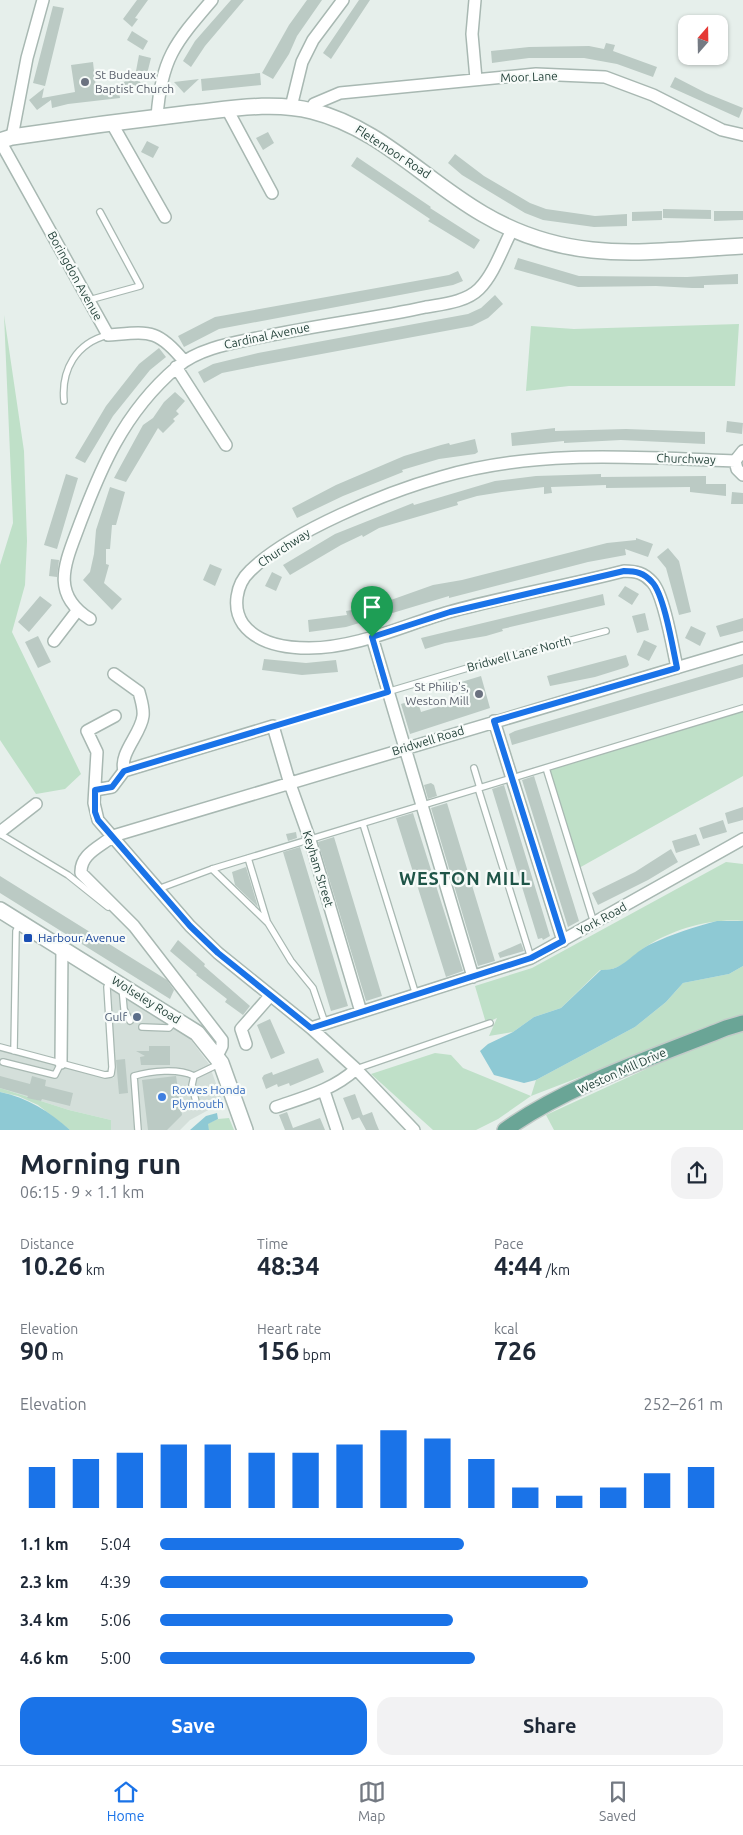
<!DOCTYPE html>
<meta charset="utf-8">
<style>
:root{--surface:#fff;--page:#f2f2f3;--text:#1f2937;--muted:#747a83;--line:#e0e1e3;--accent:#1a73e8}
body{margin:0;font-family:Ubuntu,sans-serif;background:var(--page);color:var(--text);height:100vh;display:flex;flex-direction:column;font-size:19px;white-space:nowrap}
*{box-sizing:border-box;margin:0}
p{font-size:16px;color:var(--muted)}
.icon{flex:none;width:28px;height:28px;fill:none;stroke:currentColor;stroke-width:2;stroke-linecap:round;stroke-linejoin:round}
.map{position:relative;height:1130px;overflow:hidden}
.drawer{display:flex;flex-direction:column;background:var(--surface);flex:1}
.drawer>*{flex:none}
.needle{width:32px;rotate:20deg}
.tools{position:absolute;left:678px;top:15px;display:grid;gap:10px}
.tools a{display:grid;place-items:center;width:50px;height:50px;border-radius:10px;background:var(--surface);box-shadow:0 1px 4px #0004;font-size:25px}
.pin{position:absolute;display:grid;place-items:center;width:42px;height:42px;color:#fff;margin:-51px -21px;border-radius:50% 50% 50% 0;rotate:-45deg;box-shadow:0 0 5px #0007}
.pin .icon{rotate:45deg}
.round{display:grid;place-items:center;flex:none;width:52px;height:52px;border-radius:15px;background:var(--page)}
.head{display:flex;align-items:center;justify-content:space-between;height:85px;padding:0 20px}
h1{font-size:28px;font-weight:700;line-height:38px}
.stats{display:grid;grid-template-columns:repeat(3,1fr);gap:8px;height:85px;padding:5px 20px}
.stats div{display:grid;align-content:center}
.stats b{font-size:25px;font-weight:700}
.stats small{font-size:14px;font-weight:400}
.stats p{font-size:14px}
.chart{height:140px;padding:10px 20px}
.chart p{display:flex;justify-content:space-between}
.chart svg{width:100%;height:90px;margin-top:5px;stroke:var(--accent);stroke-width:6}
.action{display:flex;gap:10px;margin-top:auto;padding:10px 20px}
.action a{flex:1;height:58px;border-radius:15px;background:var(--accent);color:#fff;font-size:20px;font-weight:700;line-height:58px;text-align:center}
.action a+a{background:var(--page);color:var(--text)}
ul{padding:0 20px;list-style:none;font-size:16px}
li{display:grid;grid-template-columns:80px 60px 1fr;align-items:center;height:38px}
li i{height:12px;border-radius:6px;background:var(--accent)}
.menu{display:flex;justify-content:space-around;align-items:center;height:70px;border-top:1px solid var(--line);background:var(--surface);font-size:14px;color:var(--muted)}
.menu a{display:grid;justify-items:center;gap:2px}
.menu .active{color:var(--accent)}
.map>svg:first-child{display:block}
.built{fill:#d4dfda}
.green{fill:#bfe0c8}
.water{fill:#8ec9d4}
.building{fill:#bbcac4}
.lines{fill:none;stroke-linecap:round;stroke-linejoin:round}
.service-casing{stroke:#a8b8b2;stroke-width:8}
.minor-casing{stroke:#a8b8b2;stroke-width:14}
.tertiary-casing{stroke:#a8b8b2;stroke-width:18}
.primary-casing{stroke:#c2cac8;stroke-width:18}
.service{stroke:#fff;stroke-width:5.5}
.minor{stroke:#fff;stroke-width:11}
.tertiary{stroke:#fff;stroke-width:15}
.primary{stroke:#6aa596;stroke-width:15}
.route-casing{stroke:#fff;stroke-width:10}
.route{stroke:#1a73e8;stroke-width:6}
.worship-dot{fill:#6b7280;stroke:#f7fbf9;stroke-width:2}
.transit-dot{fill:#1a4fb4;stroke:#f7fbf9;stroke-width:2}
.service-dot{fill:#5c6f8a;stroke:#f7fbf9;stroke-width:2}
.shop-dot{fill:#3f7fe0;stroke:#f7fbf9;stroke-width:2}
.labels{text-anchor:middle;stroke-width:4.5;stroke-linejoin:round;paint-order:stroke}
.worship-label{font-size:12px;fill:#5b616d;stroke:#f7fbf9;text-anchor:start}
.street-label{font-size:12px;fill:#24423a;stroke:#f7fbf9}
.transit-label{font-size:12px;fill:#164399;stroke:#f7fbf9;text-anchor:start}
.service-label{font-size:12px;fill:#4e5e75;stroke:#f7fbf9;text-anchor:end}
.shop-label{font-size:12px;fill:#366cbe;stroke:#f7fbf9;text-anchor:start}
.district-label{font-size:18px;font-weight:bold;letter-spacing:1px;fill:#1f5548;stroke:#f7fbf9}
</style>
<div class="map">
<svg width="743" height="1130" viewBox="0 0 743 1130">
<rect width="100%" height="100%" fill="#e6efeb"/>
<path class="built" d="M111,987L180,1029L191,1040L209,1064L225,1109L212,1108L190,1120L180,1130H111V1120L69,1110L0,1088V1049L114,1078Z"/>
<path class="green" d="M4,315L24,451L27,541L25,585L12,632L81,774L65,789L36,794L0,740V565L13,523Z
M739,324L735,386H569L526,391L531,326L574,329Z
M743,711V776L579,868L549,770Z
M726,862L743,864V921C712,918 673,929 647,946C630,957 622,971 600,970L561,1008L534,1017L513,1032L489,1036L497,1018L486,1023L475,986L532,968Z
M743,966V1017L723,1022L531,1096L498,1119L476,1130H433L371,1074L435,1053L451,1055L463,1068L531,1096L536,1080L635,1027L666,1002L683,983L729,974Z
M743,1027V1130H554L546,1115L731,1030Z
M0,1088L69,1110L111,1120V1130H70L38,1105L18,1096L0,1092Z
M229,1118L234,1130H209L207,1124L218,1119Z"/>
<path class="water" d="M717,921H743V966L729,974L683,983L666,1002L635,1027L536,1080L524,1083L494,1075L480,1051L488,1044L513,1032L534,1017L561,1008L601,970C624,971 631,953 651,944C672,934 694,927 717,921Z
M0,1092C28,1098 49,1111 70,1130H0Z
M217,1113L218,1119L208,1124L209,1130H190L206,1116Z"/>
<path class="building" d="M137,0H148L135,18L138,19L132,27L123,19Z
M231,0H244L205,46L191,67L183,61L195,41Z
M307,0H322L297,36L289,54L273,79L262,73L289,25Z
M359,0H370L331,59L323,53Z
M53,6L64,8L45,86L33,83Z
M132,31L148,41L143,50L127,40Z
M606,43L615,45L613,51L657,67L653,77L617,64L584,58H529L492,63L491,51L529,47L589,46L604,49Z
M139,55L151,58L147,74L136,71Z
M93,62L96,89L118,86L120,98L68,104L52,108L51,100L37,110L29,100L44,88L42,98L75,92L71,65Z
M260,73L261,85L202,91L201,79Z
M133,74L141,83L129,94L121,85Z
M675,77L706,93L743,108L739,118L670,87Z
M199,79L184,93L174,82Z
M268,132L274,143L263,150L256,138Z
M147,141L159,147L153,158L141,152Z
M455,154L484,176L530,203L546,209L595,216L627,214V226L594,227L543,220L525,213L462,175L448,163Z
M357,157L431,207L430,208L480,240L474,249L428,221L430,219L351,166Z
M663,209L711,210V219L663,218Z
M662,211V220L632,221V212Z
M714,211H743V220L714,221Z
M518,258L579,276L687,277L738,274V284L704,285V288H692L656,286L578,287L514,269Z
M458,271L463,281L453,285L219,329L184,347L178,336L215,317L449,275Z
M495,295L503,304L488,318L472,326L257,366L222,373L204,383L198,372L213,364L258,353L468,314L481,308Z
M159,348L166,357L150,370L113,416L85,463L75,458L106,406L139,364Z
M175,392L185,401L176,411L179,414L173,419L175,421L163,433L158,428L126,482L114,478L143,425L153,418L164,402Z
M727,421L743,423L742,434L726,432Z
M555,428V431L626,429L705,432V444L621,440L564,443V441L512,446L511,433Z
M475,439L478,452L475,454L439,459L402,470L403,472L343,496L297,518L292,508L336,485L404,456L441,445L449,443L450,445Z
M66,474L78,478L57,549L44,545Z
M601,474V477L706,476V484H726V496L690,492V487L606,488V485L551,487L552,493L544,494V487L502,492L477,496L457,502L458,505L379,528L363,537L362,535L341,545L290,575L283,565L335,534L413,503L414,505L495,481L536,476Z
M110,487L125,492L116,525H112L110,549H106V564L109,565L104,583L122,599L112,610L83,580L90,572L94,554L96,530Z
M732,492L743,493V504H731Z
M636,538L653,544L648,557L625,549L626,555L588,562L449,598V596L346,627L309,632L308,620L347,615L346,611L374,606L433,585L462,580L607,543L636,540Z
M668,548L679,561L691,612L679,615L666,568L657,557Z
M51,559L59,560L57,577L49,576Z
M210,564L222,569L215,586L203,580Z
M272,572L282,577L276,591L265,586Z
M625,586L639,594L632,605L618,596Z
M603,594L605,605L502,629L503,631L486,636L445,643L425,649L421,638Z
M40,596L52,605L29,632L18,622Z
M645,613L649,630L637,633L632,616Z
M743,618V631L720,637L716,626Z
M691,626L706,633L700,646L685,638Z
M38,636L51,662L38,668L25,642Z
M644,640L657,646L649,661L637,655Z
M626,655L629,665L627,667L595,677L550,686L547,676Z
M264,659L306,663L336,660L338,672L302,675L262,670Z
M743,664V677L512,745L509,734L515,731Z
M481,676L490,708L410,734L401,704L417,699L421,712L463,699L458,683Z
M534,776L579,921L568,927L522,780Z
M431,783L434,785L437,796L428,799L424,785Z
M504,785L550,936L543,940L542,938L538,939L492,789Z
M447,803L495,961L478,966L431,808Z
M743,807V820L728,824L725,813Z
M413,813L463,971L446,977L396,818Z
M723,820L727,832L703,839L699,828Z
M296,832L297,838L288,841L286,834Z
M696,834L700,845L676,853L672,841Z
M334,837L382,996L366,1001L318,842Z
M300,847L348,1006L331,1011L283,852Z
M671,849L678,862L648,880L598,905L592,893L635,872Z
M246,867L258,907L235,885L232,872Z
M0,876L167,980L174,990L170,999L0,893Z
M178,940L205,964L204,966L250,1006L243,1015L225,1002L227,999L196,975L197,974L170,951Z
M521,943L524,951L500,958L498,953Z
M270,1019L285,1053L271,1059L257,1025Z
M149,1046H170V1065H141L140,1057L145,1056L136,1051H149Z
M318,1058L324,1072L290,1086L289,1083L278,1087L277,1084L266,1089L262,1078L264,1075L272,1072L273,1075Z
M125,1059L128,1093L119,1094L116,1060Z
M0,1076L30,1084L32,1076L46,1080L45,1086L73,1093L70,1106L42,1099L41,1101L27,1098L28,1096L0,1088Z
M176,1076L182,1115L167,1130H148L142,1080Z
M355,1094L363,1116L352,1120L343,1098Z
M287,1112L293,1128L320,1118L325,1130H285L279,1115Z
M372,1112L376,1123L379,1130H366L359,1117Z"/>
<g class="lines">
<g class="service-casing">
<path id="service" d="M89,300L140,286L100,212
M64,401C61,370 76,343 108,335
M273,726L491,661L606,631
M474,768L480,788
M546,768L594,923
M478,788L531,958
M363,824L416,995
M0,834L68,875L108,907
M248,858L267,921
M212,869L268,923L291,961L313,988L325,1023
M158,889L212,869L743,708
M122,987L124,1009L130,1021
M142,1027L169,1028L175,1021
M0,1047L105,1075L111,1074L112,1067L107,987L110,979
M14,1051L16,931L20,923
M3,1062L55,1075L61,1063
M356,1069L490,1023
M194,1076L192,1085L196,1102
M138,1130L134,1076C151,1071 178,1068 194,1076L221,1063"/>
</g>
<g class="minor-casing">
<path id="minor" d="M475,0L472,34L476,79
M291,107L302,62L313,40L343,0
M227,109L272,193
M311,110L314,104L340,93L536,74L605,77L653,95L722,130L743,135
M157,117C161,59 175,43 212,0
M111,122L165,217
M12,137L27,58L43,0
M0,141L108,335C149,332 157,328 184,361
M176,367L226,445
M743,451L735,461L737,469L743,475
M90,619C53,596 63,568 76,534C100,469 123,413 177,367C199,348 233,343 262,337C316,325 371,319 426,307C443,304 466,302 479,289C494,274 502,249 512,230
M372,637L473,977
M54,641L77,611
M677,668C673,649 664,594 652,582C644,573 636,571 624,571C566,586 507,596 449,612C404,625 357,648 309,648C285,648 258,644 243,624C232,608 236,584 250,571C289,532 387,492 441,477C536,449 637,457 735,461
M114,674L139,692C141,700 144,708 143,716C141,734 119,753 124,771
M115,716L87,731L97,752L94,803L98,820L190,926L218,953L311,1028L356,1069L414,1130
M494,721L563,941
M95,790L112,787L124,771L273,726L290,784L310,840L361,1012
M0,832L36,804
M311,1028L531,958L743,839
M246,1044L241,1029L270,996
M217,1056L222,1046V1040L134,926L81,873C80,854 100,847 113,836L743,648
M61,1063L62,948
M324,1091L337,1130
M276,1107C305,1097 333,1090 356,1069"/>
</g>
<g class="tertiary-casing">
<path id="tertiary" d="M0,141L12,137C72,128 132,120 192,113C230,109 274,101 312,111C380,128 424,180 483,214C571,266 647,251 743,246
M0,910L197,1033L221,1063L245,1130"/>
</g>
<g class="primary-casing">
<path id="primary" d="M505,1130C568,1085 654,1057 726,1028L743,1023"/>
</g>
<use href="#service" class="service"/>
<use href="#minor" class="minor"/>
<use href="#tertiary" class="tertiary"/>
<use href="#primary" class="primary"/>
</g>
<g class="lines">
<g class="route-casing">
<path id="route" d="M624,571C636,571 644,573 652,582C664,594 673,649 677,668L494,721L563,941L531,958L311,1028L218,953L190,926L98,820L95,812V790L112,787L124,771L388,692L372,637L450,612Z"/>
</g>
<use href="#route" class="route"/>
</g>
<g class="worship-dot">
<circle cx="85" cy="82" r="5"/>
<circle cx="479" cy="694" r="5"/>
</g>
<rect class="transit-dot" x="23" y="933" width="10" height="10" rx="2.5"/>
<circle class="service-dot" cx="137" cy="1017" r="5"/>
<circle class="shop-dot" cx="162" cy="1097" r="5"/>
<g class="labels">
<g class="worship-label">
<text x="95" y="79">St Budeaux<tspan x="95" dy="14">Baptist Church</tspan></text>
<text x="469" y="691" text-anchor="end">St Philip's,<tspan x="469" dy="14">Weston Mill</tspan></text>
</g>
<g class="street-label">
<text transform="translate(529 77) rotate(-2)" y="4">Moor Lane</text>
<text transform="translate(393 152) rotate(33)" y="4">Fletemoor Road</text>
<text transform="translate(75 276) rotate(61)" y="4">Boringdon Avenue</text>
<text transform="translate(267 336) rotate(-12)" y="4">Cardinal Avenue</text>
<text transform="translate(686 459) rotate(2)" y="4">Churchway</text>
<text transform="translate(284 548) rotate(-33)" y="4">Churchway</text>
<text transform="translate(519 654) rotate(-15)" y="4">Bridwell Lane North</text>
<text transform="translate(428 741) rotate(-17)" y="4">Bridwell Road</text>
<text transform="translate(318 869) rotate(73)" y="4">Keyham Street</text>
<text transform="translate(602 919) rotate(-29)" y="4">York Road</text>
<text transform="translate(146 1000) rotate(32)" y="4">Wolseley Road</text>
<text transform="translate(622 1071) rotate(-24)" y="4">Weston Mill Drive</text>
</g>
<g class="transit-label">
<text x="38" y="942">Harbour Avenue</text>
</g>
<g class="service-label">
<text x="127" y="1021">Gulf</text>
</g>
<g class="shop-label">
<text x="172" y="1094">Rowes Honda<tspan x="172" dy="14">Plymouth</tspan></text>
</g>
<g class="district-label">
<text x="465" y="885">WESTON MILL</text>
</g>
</g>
</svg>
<div class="tools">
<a><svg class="needle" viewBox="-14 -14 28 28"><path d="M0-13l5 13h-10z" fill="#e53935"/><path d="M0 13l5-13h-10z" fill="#747a83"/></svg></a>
</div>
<div class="pin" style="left:372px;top:637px;background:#1e9e55"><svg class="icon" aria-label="arrive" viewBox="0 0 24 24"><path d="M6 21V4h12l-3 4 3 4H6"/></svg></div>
</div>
<section class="drawer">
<div class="head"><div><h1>Morning run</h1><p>06:15 · 9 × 1.1 km</p></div><a class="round"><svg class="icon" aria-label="share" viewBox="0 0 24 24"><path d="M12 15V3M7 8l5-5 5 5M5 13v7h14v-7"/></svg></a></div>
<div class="stats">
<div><p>Distance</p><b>10.26<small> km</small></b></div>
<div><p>Time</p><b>48:34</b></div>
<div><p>Pace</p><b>4:44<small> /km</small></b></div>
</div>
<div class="stats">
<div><p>Elevation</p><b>90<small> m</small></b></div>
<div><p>Heart rate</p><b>156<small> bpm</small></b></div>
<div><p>kcal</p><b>726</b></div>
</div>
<div class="chart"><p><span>Elevation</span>252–261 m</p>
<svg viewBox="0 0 160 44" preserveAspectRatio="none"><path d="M5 44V24M15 44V20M25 44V17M35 44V13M45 44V13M55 44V17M65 44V17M75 44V13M85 44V6M95 44V10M105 44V20M115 44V34M125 44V38M135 44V34M145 44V27M155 44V24"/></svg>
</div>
<ul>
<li><b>1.1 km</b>5:04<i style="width:54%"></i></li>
<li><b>2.3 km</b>4:39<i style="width:76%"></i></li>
<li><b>3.4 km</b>5:06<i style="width:52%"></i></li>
<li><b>4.6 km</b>5:00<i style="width:56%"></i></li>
</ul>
<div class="action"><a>Save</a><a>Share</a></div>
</section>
<nav class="menu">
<a class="active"><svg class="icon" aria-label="home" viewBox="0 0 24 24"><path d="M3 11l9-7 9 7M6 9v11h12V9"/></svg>Home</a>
<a><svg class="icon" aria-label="map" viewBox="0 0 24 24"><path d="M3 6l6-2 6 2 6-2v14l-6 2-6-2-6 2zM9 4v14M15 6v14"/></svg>Map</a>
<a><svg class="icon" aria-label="saved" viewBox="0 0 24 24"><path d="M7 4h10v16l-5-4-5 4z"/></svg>Saved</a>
</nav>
